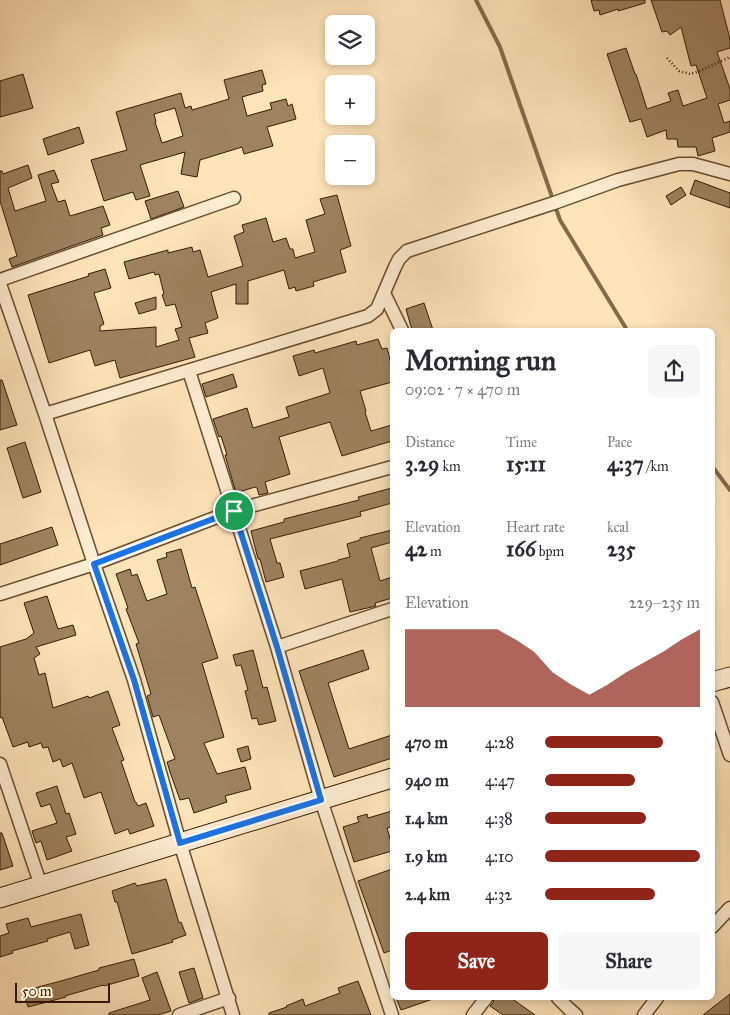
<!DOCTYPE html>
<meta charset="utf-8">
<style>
:root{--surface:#fff;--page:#f7f7f7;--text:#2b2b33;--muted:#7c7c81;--accent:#8f2418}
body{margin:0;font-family:"IM FELL Great Primer",serif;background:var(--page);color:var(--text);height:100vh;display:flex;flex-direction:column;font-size:19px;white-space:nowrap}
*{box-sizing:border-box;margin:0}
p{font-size:16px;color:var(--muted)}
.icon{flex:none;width:28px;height:28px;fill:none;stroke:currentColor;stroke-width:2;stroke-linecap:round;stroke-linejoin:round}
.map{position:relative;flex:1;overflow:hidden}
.drawer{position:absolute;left:390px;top:328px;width:325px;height:672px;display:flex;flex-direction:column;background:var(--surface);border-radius:8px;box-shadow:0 2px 8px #0003}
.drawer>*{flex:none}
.fabs{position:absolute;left:325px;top:15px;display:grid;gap:10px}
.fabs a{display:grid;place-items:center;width:50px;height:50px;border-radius:8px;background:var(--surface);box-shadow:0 2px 8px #0003;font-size:25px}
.scale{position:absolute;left:15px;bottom:12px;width:95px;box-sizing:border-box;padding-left:5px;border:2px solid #351a00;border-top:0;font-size:14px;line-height:18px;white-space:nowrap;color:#351a00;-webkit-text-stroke:4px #ffedd2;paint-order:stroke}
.pin{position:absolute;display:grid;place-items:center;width:42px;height:42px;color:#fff;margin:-21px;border:2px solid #fff;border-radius:50%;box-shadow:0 1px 5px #0007}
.round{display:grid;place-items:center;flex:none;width:52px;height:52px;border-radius:8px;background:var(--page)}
.head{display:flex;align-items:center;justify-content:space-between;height:85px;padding:0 15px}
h1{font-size:28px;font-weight:800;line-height:38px}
.metrics{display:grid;grid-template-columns:repeat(3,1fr);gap:8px;height:85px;padding:5px 15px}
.metrics div{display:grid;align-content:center}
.metrics b{font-size:21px;font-weight:800}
.metrics small{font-size:14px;font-weight:400}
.metrics p{font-size:14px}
.chart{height:140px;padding:10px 15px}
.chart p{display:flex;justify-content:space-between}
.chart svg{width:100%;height:90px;margin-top:5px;fill:var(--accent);opacity:.7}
.primary-button{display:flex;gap:10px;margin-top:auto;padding:10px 15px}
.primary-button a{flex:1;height:58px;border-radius:8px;background:var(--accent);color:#fff;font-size:20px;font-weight:800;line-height:58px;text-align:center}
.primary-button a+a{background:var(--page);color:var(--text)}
ul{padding:0 15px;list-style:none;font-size:16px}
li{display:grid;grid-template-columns:80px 60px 1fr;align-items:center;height:38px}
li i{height:12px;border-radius:6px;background:var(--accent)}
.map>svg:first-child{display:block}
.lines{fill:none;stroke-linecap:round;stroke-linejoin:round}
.stream{stroke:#856a4a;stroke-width:4}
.building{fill:#9e8361;stroke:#351a00;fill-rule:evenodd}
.street-casing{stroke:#684c2e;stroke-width:15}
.secondary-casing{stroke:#351a00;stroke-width:21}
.path{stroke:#351a00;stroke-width:2.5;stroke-dasharray:1 2.5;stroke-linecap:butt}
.street{stroke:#ffedd2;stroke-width:12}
.secondary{stroke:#ffedd2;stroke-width:19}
.route-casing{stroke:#fff;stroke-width:10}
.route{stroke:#1a73e8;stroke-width:6}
</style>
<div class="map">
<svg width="730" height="1015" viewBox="0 0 730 1015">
<rect width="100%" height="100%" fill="#ffe4ba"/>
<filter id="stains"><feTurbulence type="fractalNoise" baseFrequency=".004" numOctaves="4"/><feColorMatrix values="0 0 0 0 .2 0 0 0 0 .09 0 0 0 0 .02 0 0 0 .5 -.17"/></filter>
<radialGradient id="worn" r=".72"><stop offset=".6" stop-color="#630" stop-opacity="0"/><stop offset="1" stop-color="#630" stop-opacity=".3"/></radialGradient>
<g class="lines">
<path class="stream" d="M476,0L500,47L560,220L627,330
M712,466L730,490"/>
</g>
<path class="building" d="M591,0H645V3L618,11V9L600,15L599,10L594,11Z
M651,0H720L730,39V48L717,52L730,89V100L718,104L724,123L730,121V132L712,138L715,151L698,156L696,147H678L677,139H667L666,130L647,137L641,119L630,122L607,54L626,48L635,74H636L647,109L671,101L668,93L678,90L683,106L707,98L696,65L691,66L681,27L670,35L667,31L662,32Z
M262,70L266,84L262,85L263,91L242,97L247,116L272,109L270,103L286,99L288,106L292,104L296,119L267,127L273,146L244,154L242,147L200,160L197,177L181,174L185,152L140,165L150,196L136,200L133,192L104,201L91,160L127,150L116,112L181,93L185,108L191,106L192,110L209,105L229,99L224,80ZM175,108L183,136L162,143L155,122H156L154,114Z
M23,74L33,108L0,117V81Z
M79,127L84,143L48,155L43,139Z
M28,165L32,178L8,188L15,211L46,201L38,175L54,170L59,182L51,184L58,202L65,200L70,216L103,206L110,225L101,228L103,235L12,267L9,259L17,256L0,201V171H2L3,174Z
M695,180L730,193V208L690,194Z
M681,187L686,195L671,205L666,196Z
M178,191L184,207L151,219L145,201Z
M337,195L351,246L340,250L346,272L313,282L314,286L296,291L295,287L289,289L284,270L248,281V304H236V284L211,292L218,318L205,323L208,333L189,338L195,357L120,378L115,360L95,366L90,350L49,363L28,295L89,276L88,274L105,269L111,288L94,293L104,324L100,326V331L156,327V347L179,340L175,329L182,327L175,304L166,306L162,295L164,294L159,274L155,275L154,272L129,279L124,262L168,250V253L192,247L193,252L200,250L208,277L243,266L234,236L244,232L242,225L266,218L273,242L286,238L290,249H293L295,258L315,252L306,220L325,214L320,199Z
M156,297V309L139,314L135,303Z
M424,303L433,330H412L406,309Z
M378,339L382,349L387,348L392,367V382L360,391L366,411L365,412L371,431L392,425V441L342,456L330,422L279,437L290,474L265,482L268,493L259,495L257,488L255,487L236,493L225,455H227L221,436L219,437L213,419L247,408L253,428L289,417L286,407L330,393L323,368L299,376L293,356L314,350L315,353L356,341L357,345Z
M233,374L237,387L206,397L202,384Z
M0,380H2L17,425L0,430Z
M25,442L41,492L23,498L7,448Z
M392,488V503L360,512L361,516L270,539L277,563H280L284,577L266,582L260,559H258L251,531L284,522V519L359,500L358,497Z
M52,527L58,545L0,565V544Z
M392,530V542L371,548L380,581L392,577V598L375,603L376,606L350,612L342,579L305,589L300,571L338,561V560L350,557L347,544L360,540V538Z
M181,549L192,588L195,587L218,658L202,663L224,737L204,743L217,774L245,767L251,789L225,796L227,802L194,813L189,798L180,800L170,772L167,762L175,759L159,715L153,717L147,696L151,694L136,644L139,643L126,609L128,608L116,574L130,569L132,576L137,574L147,601L167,594L157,560L167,557L166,553Z
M47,596L58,629L73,625L76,635L36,647L40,654L34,658L39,675L45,673L53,708L88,696L89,698L108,691L120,725L112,728L124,760L121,761L135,802H136L138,806L146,803L154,826L130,834L128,829L115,834L101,792L84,798L72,763L63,767L60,759L53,762L48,747L43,748L41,743L29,747L28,742L13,747L2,717L0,718V647L26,639L34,633L24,603Z
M253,650L263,688L267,687L276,721L259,725L257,718L252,719L245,691L248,690L241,665L236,666L233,655Z
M363,650L369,669L328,683L349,749L392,735V758L334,777L299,671Z
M248,746L251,759L241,762L237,749Z
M57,786L66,814L69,813L76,834L66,837L72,851L47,860L41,841L36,843L32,831L57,823L50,804L41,807L36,793Z
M392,811V827L387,828L392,845V851L354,862L343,827L359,822L357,817L367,814L368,818Z
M0,833H2L13,866L0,870Z
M392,869V950L384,953L358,881Z
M166,879L179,923L181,922L186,935L172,940L173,942L132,954L117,902H115L112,891L135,883L137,886Z
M81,914L89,945L75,949L70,932L47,939L48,941L12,951L13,953L0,957V936L9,933L6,924L28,918L31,927Z
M134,959L139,976L104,986L103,985L65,996L66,997L28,1007L23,991L61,981L99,970V968Z
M194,968L203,998L189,1003L179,972Z
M157,972L171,1011L158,1015H109V1013L150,1000L142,978Z
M358,981L371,1015H269V1013L287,1007L286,1006L303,999L305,1006L340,993L338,988Z
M730,994V1015H703Z
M396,998H432L433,999L401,1010Z
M494,998H511L535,1015H503L490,1006L493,1003Z"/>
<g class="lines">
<g class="street-casing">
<path id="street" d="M0,280L234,198
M0,284L45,414L94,564L134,680L180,843L233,1015
M384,293L402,330
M189,371L277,647L321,800L392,1015
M45,414L368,316L377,309L395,267L399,259L407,251L554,203L618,180L679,164H693L730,174
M0,594L94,564L233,511L392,467
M277,647L392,609
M712,702L730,755
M0,764L41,886
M712,927L730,908
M558,998L568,1008L576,1015
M179,1015L229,998
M473,1015L486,998
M644,1015L657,998"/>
</g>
<g class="secondary-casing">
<path id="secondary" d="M712,682L730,677
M0,898L392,778"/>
</g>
<path class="path" d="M667,58L679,71L690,74L700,71L730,57"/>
<use href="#street" class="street"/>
<use href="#secondary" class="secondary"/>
</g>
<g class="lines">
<g class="route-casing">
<path id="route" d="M234,511L277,647L321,800L180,843L134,680L94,564Z"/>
</g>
<use href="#route" class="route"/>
</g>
<rect width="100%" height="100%" filter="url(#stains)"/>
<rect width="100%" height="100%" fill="url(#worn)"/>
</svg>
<div class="fabs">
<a><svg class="icon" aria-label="layers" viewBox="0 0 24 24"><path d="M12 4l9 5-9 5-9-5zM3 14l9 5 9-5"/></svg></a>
<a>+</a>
<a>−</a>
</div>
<div class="scale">50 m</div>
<div class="pin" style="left:234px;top:511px;background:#1e9e55"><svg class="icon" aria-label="arrive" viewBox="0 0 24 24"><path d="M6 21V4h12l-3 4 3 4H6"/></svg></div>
<section class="drawer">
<div class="head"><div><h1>Morning run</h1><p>09:02 · 7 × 470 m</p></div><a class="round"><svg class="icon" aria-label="share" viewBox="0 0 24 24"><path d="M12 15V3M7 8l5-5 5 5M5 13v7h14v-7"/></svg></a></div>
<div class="metrics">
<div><p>Distance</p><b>3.29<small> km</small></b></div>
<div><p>Time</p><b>15:11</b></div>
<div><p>Pace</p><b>4:37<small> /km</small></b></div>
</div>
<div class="metrics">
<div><p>Elevation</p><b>42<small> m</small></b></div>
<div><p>Heart rate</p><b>166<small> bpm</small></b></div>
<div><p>kcal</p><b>235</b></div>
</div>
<div class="chart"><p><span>Elevation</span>229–235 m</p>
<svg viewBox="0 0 160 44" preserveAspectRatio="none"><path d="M0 44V6L10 6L20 6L30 6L40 6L50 6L60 11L70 17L80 27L90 33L100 38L110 33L120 27L130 22L140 17L150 11L160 6V44z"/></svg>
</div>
<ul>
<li><b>470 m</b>4:28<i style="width:76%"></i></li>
<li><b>940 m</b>4:47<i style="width:58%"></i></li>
<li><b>1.4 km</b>4:38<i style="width:65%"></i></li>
<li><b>1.9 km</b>4:10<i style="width:100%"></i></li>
<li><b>2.4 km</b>4:32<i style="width:71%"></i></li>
</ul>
<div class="primary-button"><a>Save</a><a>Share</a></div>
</section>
</div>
